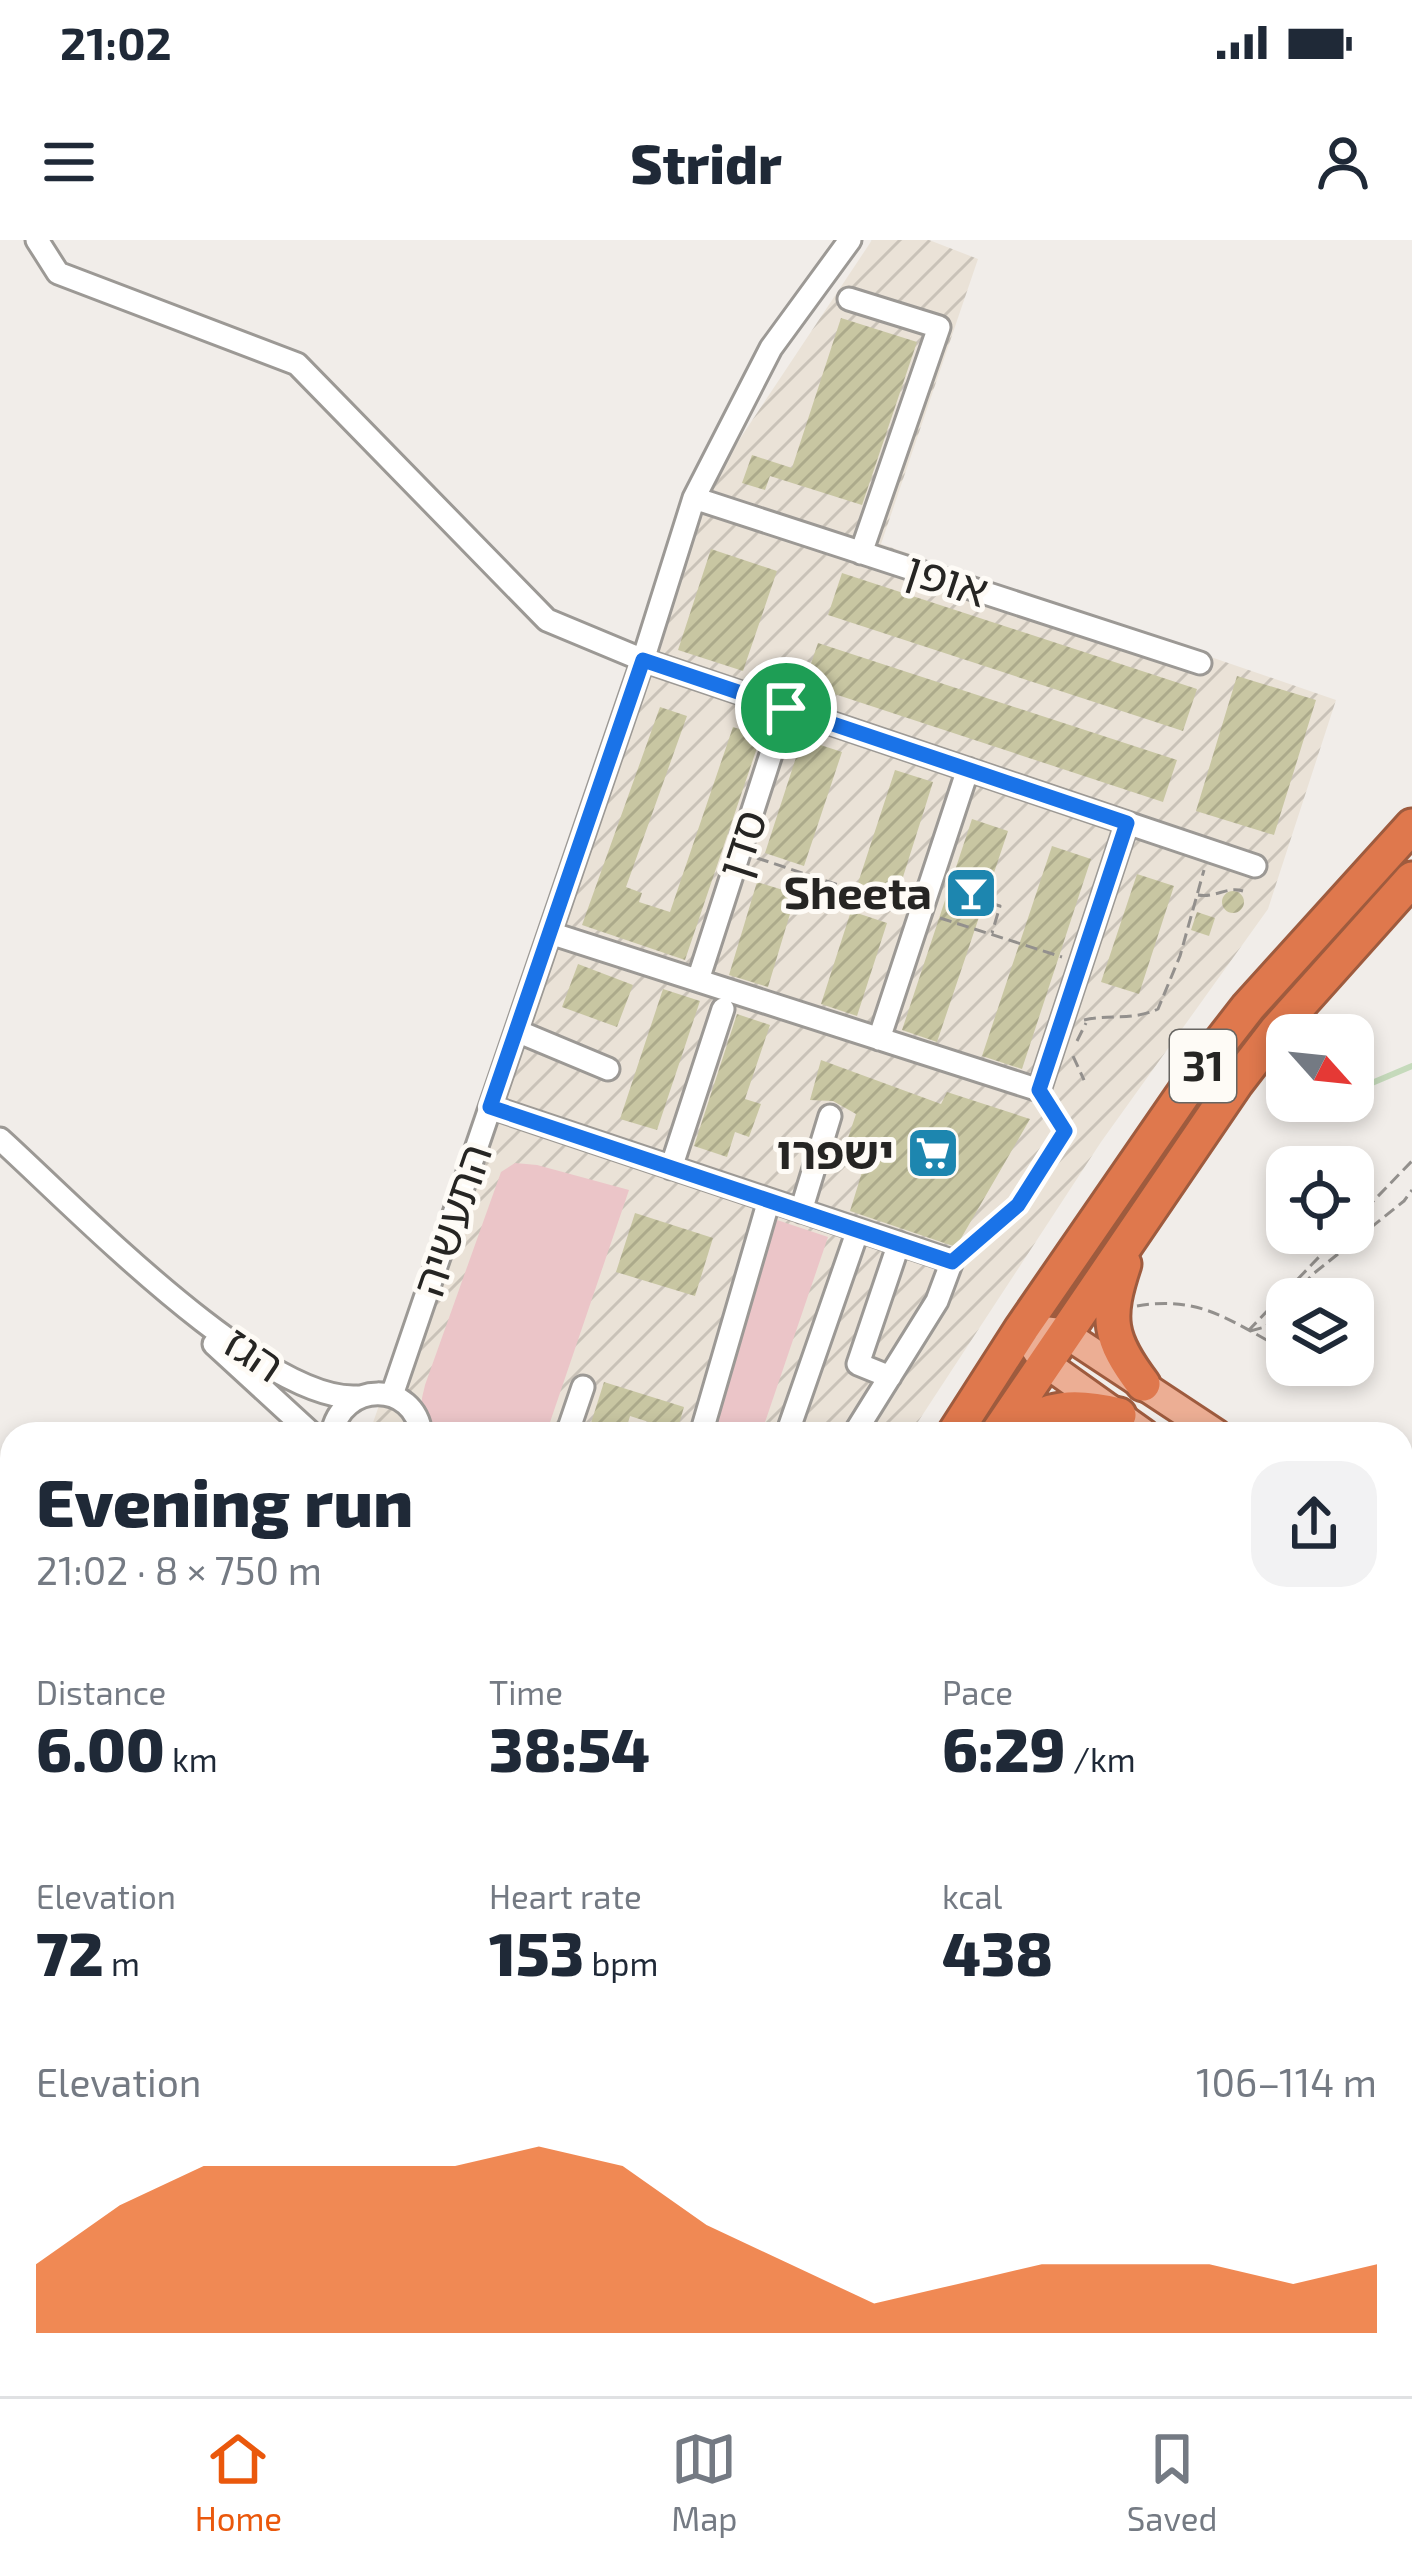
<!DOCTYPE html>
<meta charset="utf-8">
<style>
:root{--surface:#fff;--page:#f2f2f3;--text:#1f2937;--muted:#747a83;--line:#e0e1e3;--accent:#ea580c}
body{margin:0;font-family:"Exo 2","Noto Sans Hebrew",sans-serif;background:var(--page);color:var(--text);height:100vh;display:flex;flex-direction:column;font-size:45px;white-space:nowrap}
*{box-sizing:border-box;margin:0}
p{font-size:39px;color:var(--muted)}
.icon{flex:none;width:66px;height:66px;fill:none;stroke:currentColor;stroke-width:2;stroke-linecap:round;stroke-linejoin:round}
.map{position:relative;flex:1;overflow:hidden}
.details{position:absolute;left:0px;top:1182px;width:1413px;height:975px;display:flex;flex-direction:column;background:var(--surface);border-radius:36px 36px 0 0;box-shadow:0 6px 18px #0003}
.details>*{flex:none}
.needle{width:78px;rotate:117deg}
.controls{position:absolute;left:1266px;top:774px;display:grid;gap:24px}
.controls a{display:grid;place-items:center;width:108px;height:108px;border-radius:24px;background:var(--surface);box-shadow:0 6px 18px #0003;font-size:60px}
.pin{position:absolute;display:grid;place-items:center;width:102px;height:102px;color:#fff;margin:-51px;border:6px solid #fff;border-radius:50%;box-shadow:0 3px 12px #0007}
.round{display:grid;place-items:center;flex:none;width:126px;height:126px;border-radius:36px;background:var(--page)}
.headline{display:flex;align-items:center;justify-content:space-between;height:204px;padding:0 36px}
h1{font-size:66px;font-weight:800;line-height:90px}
.stats{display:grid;grid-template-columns:repeat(3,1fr);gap:18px;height:204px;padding:12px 36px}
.stats div{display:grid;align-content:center}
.stats b{font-size:60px;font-weight:800}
.stats small{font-size:33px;font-weight:400}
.stats p{font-size:33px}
.chart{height:336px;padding:24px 36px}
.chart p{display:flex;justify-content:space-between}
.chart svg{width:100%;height:216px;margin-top:12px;fill:var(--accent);opacity:.7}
.status{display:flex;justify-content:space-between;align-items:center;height:84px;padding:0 60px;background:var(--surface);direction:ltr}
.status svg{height:33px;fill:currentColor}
header{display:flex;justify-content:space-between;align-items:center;height:156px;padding:0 36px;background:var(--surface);font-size:54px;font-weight:800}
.dock{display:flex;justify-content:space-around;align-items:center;height:168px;border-top:3px solid var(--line);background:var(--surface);font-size:33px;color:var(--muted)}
.dock a{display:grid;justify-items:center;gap:6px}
.dock .active{color:var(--accent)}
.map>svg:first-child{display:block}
.industrial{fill:url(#industrial-furrows)}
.green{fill:#ebc5c8}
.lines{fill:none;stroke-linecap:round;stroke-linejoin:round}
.stream{stroke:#c5dabb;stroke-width:6}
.building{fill:url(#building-hatch)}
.minor-casing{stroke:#9c9995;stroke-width:27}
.major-casing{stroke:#9e5b3e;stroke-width:33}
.highway-casing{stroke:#9e5b3e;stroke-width:39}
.path{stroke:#93908d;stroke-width:3;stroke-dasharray:12 6;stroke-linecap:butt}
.minor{stroke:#fff;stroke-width:21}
.major{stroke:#ecae94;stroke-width:27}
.highway{stroke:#df784d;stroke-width:33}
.route-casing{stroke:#fff;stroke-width:24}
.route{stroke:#1a73e8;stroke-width:15}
.labels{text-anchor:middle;stroke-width:10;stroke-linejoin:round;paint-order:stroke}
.shield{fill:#fefbf6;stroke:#676562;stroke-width:3}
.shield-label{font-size:42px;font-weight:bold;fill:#262523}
.street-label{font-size:45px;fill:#262523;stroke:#fefbf6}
.poi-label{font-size:45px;font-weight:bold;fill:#262523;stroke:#fefbf6;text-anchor:end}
</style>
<div class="status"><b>21:02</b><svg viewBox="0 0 49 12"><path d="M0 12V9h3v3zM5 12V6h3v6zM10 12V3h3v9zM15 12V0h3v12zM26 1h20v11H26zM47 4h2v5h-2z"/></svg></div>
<header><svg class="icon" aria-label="menu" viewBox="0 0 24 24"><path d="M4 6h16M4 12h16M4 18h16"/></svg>Stridr<svg class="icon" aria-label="person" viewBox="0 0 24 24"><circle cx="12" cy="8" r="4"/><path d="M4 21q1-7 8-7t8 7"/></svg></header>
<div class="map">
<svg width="1412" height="2156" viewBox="0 0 1412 2156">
<defs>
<pattern id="industrial-furrows" width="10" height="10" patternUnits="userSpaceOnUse" patternTransform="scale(3)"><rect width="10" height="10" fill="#eae2d7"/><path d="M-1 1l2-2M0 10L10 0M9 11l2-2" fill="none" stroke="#c9c2b8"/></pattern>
<pattern id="building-hatch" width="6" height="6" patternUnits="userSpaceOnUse" patternTransform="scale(3)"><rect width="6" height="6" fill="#c8c6a2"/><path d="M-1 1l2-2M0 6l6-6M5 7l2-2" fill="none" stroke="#acaa8b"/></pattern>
</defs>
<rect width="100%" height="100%" fill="#f1ede9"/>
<path class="industrial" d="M872,0H929L978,19L881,304L1336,460L1268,669L1101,902L910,1194H369L694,268Z
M12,1449V2145H390L388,2156H0V1484Z
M391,2145H482L480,2156H457Z"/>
<path class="green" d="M515,923L537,925L629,950L546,1194C517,1194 427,1205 422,1164C421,1158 424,1151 425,1145L501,932Z
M774,979L828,997L761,1194H701Z
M807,2145H897V2156H806Z"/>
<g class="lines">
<path class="stream" d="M1353,851L1412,826"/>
</g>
<path class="building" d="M841,78L917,102L862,265L770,236L765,250L742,243L752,215L792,228Z
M711,309L777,331L743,431L678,410Z
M842,333L1197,449L1183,491L828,375Z
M818,403L1177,520L1163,562L804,444Z
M776,424L796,431L789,452L769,445Z
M1237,436L1316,460L1274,595L1196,571Z
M660,467L687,476L626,647L642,653L639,662L670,672L733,487L761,496L685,720L582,685Z
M802,499L842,512L804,626L765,613Z
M895,530L933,542L897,656L858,643Z
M972,579L1008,591L937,802L902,790Z
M1052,606L1091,619L1022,829L982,816Z
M1137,634L1174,646L1139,754L1101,742Z
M757,642L796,654L768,747L729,735Z
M1222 662a11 11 0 1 1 22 0a11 11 0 1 1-22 0Z
M851,671L887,683L857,776L821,764Z
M1197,672L1215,678L1209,696L1191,690Z
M578,724L633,745L617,787L562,767Z
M663,749L700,761L657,890L620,879Z
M737,774L770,785L745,859L761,864L749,897L735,892L727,917L694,906Z
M821,820L941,864L947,852L1030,879L956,1007L850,971L867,916L844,910L856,874L833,861L810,860Z
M635,973L713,998L695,1056L616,1032Z
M604,1142L684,1167L677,1191L630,1176L625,1193L591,1183Z"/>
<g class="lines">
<g class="minor-casing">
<path id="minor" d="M37,0L58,33L297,124L547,380L643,420L1255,626
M849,59L939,87L861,313
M694,258L1200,423
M550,693L1039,850L1127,583
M698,740L786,468
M517,791L608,829
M879,799L968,529
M491,867L952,1021L937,1061L854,1194
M0,899C73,965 262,1162 357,1157
M671,928L723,769
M801,971L830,876
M214,1104L312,1194
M890,1137L858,1124L899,1003
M392,1155L643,420L694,258L771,108L850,0
M332,1194C341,1141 415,1140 421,1194
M567,1194L583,1147
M701,1194L769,960
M787,1194L858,990
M0,1519L12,1515
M1401,1754L1412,1752
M0,1795L12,1799
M0,1875L12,1877
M0,2008L12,2011
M0,2051L12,2054
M1340,2145L1342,2156
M52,2156L56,2145
M70,2156L73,2145
M148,2156L150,2145
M1007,2156L1008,2145"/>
</g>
<g class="major-casing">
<path id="major" d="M1022,1088L1064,1093L1217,1194
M1034,1107L1044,1122L1145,1194
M1401,1317L1412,1324
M1401,1377L1412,1405"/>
</g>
<g class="highway-casing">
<path id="highway" d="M1124,1024C1106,1078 1108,1098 1143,1144
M954,1194L1022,1088L1206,821L1248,767L1412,586
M997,1194L1236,843L1276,791L1412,639
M1013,1194C1046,1164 1078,1165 1119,1175
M741,2156L742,2145
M778,2156L779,2145"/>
</g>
<path class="path" d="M757,618L902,666
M1198,655C1216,658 1227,646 1243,651
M990,663L1000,666L992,693
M940,678L1062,717
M1084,780C1109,774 1132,781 1158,769L1180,716L1204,630
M1077,801L1086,783
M1073,816L1084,840
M1353,982L1412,921
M968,1008L1018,965L1065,891L1050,867
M1290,1059L1313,1034L1404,961L1412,950
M1137,1066C1202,1055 1231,1082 1287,1111
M1248,1091L1342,993
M1250,1091L1265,1087L1287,1063
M1314,1125L1318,1127
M1401,1515L1412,1525
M1401,1642L1412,1652"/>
<use href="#minor" class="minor"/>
<use href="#major" class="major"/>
<use href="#highway" class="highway"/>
</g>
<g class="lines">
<g class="route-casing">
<path id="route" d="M643,420L1127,583L1039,850L1065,891L1018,965L952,1022L490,867Z"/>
</g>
<use href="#route" class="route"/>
</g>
<defs>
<g id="bar-square" transform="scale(2.7)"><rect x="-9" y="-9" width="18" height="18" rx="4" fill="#1d86af" stroke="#fefbf6"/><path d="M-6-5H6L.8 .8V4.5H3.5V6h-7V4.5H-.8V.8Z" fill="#fff"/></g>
<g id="supermarket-square" transform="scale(2.7)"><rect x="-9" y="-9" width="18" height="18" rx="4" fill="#1d86af" stroke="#fefbf6"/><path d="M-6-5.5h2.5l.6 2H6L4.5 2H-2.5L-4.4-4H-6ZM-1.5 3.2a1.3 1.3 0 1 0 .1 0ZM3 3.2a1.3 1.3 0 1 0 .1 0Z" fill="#fff"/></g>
</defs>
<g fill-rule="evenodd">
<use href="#bar-square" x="971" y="653"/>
<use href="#supermarket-square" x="933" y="913"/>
</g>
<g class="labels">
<rect class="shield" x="1170" y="790" width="66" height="72" rx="9"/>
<g class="shield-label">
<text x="1203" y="841">31</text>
</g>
<g class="street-label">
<text transform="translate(947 340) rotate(18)" y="16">אופן</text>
<text transform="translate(742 604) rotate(-72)" y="16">סדן</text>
<text transform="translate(452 980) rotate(-71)" y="16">התעשיה</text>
<text transform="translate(254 1114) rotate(34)" y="16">הגז</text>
</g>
<g class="poi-label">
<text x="932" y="669">Sheeta</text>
<text x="894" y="929">ישפרו</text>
</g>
</g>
</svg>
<div class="controls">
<a><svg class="needle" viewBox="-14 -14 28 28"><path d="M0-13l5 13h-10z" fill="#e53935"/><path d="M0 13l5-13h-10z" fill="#747a83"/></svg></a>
<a><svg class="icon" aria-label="locate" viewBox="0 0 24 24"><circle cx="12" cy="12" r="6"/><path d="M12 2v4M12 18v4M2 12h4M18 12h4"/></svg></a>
<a><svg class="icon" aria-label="layers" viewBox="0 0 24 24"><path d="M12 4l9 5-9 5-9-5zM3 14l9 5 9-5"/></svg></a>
</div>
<div class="pin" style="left:786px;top:468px;background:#1e9e55"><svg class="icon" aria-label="arrive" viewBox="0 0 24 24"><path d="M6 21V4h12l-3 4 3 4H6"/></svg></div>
<section class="details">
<div class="headline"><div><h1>Evening run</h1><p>21:02 · 8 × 750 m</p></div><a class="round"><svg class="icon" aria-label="share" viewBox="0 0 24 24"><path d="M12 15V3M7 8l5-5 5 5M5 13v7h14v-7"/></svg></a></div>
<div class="stats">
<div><p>Distance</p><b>6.00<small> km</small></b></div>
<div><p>Time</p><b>38:54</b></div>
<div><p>Pace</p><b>6:29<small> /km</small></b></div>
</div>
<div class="stats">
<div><p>Elevation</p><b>72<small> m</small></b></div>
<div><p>Heart rate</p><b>153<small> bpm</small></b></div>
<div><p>kcal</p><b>438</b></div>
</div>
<div class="chart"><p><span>Elevation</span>106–114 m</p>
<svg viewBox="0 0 160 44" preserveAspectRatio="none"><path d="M0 44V30L10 18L20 10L30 10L40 10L50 10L60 6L70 10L80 22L90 30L100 38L110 34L120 30L130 30L140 30L150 34L160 30V44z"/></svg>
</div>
</section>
</div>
<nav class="dock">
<a class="active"><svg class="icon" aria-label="home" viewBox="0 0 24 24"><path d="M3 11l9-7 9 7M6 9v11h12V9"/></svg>Home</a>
<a><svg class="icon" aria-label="map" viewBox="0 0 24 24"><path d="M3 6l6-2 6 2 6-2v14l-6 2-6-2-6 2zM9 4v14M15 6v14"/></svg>Map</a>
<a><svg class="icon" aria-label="saved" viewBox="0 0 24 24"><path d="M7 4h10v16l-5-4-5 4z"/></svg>Saved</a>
</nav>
